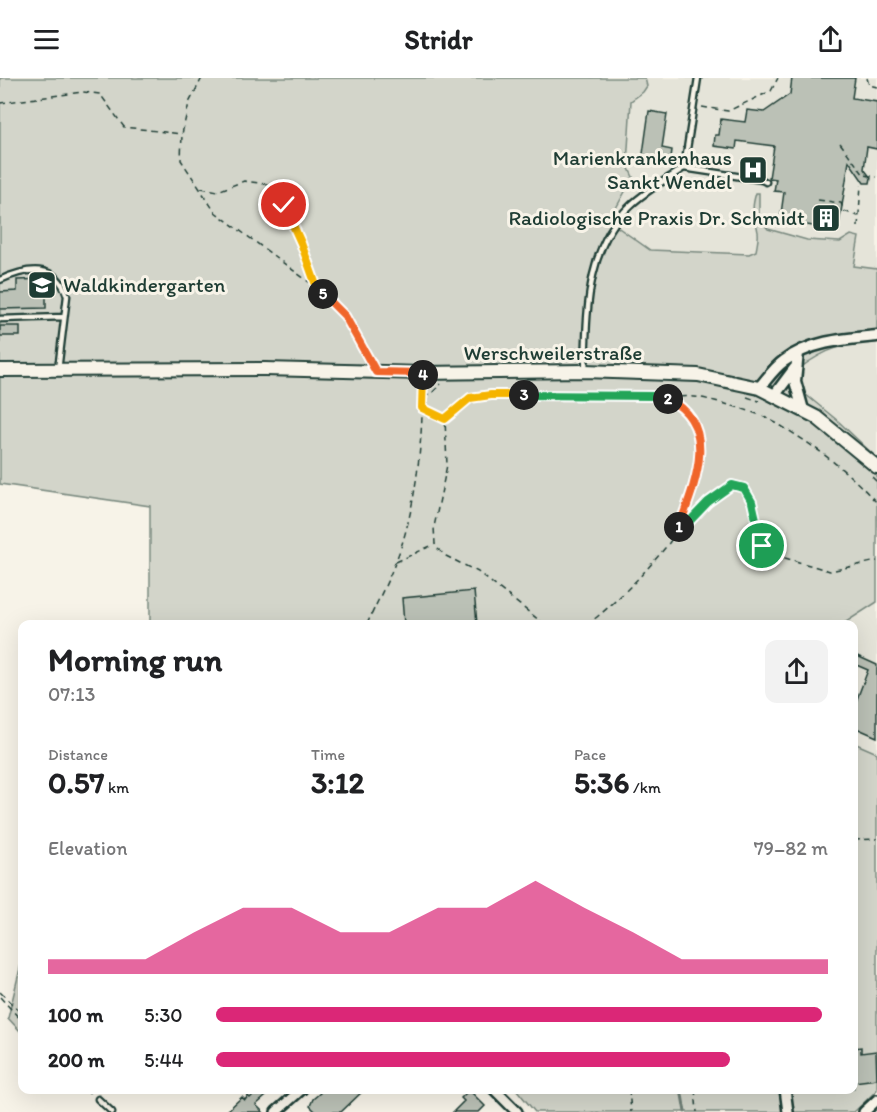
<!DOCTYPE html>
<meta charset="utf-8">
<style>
:root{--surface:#fff;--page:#f2f2f2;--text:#202124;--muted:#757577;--accent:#db2777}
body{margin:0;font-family:Itim,sans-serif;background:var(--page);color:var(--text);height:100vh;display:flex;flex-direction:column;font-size:22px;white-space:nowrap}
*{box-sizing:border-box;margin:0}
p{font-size:20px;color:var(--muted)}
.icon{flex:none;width:33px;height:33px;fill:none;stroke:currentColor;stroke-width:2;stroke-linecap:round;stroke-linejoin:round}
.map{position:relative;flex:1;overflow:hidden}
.details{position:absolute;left:18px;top:542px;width:840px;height:474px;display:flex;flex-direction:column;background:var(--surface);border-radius:12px;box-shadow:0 6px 24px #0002}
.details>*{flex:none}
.pin{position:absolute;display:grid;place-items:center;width:51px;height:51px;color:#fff;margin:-26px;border:3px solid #fff;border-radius:50%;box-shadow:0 2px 6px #0007}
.km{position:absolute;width:30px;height:30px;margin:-15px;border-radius:50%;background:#222;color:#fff;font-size:16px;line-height:30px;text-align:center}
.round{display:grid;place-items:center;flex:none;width:63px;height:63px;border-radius:12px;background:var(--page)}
.overview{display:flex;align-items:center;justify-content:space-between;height:102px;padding:0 30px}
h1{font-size:33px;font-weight:800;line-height:45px}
.metrics{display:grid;grid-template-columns:repeat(3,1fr);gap:9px;height:102px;padding:6px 30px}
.metrics div{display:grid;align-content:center}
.metrics b{font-size:30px;font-weight:800}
.metrics small{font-size:16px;font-weight:400}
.metrics p{font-size:16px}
.chart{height:168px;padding:12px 30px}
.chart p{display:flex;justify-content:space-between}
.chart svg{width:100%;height:108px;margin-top:6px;fill:var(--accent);opacity:.7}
ul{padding:0 30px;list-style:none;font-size:20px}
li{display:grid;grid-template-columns:96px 72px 1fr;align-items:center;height:45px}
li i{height:15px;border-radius:8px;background:var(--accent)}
header{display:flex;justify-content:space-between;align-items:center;height:78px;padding:0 30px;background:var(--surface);font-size:27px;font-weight:800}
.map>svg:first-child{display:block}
.built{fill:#e5e4d9}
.green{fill:#d3d5ca;stroke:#79897f;stroke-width:1.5}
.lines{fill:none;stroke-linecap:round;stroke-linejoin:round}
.stream{stroke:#6f8077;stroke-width:3}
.building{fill:#bbc1b6;stroke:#1f3d34;stroke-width:1.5}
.service-casing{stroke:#1f3d34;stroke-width:9}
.minor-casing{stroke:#1f3d34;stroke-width:14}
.tertiary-casing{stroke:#1f3d34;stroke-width:15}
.secondary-casing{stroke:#1f3d34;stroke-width:16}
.path{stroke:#1f3d34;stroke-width:1.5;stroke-dasharray:6 4.5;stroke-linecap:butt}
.service{stroke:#f7f3e8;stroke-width:4.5}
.minor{stroke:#f7f3e8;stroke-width:9}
.tertiary{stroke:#f7f3e8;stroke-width:10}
.secondary{stroke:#f7f3e8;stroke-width:12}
.split-1-casing{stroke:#fff;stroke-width:12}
.split-2-casing{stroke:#fff;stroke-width:12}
.split-3-casing{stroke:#fff;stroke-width:12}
.split-4-casing{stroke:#fff;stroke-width:12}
.split-5-casing{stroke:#fff;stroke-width:12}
.split-6-casing{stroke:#fff;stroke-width:12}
.split-1{stroke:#22a559;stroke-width:8}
.split-2{stroke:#f0652b;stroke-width:8}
.split-3{stroke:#22a559;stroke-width:8}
.split-4{stroke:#f5b400;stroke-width:8}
.split-5{stroke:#f0652b;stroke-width:8}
.split-6{stroke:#f5b400;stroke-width:8}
.labels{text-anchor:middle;stroke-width:6;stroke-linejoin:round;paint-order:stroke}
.poi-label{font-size:21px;fill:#1f3d34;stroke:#f7f3e8;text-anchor:end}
.street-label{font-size:21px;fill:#1f3d34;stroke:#f7f3e8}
</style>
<header><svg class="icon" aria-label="menu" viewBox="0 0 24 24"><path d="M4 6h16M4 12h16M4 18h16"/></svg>Stridr<svg class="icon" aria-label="share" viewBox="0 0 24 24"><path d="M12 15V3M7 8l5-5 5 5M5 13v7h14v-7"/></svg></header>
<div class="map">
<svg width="877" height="1034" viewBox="0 0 877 1034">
<rect width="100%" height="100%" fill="#f7f3e8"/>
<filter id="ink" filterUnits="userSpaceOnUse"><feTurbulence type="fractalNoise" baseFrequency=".0167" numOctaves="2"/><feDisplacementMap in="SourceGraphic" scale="12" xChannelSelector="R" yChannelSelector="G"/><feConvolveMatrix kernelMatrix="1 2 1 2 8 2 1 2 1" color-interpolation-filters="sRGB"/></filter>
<g filter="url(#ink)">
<path class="built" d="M645,0H877V191L854,188L859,160L852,157L840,164L807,162L768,151L759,140V116L756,115L754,123L753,138L758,155L756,174L749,176L650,172L609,143L632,99L627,86L631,23L643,14L647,8Z
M877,263V380L838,343L799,311L800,290L819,276L842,267Z
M877,524V675L854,665V546H843Z"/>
<path class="green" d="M0,0H645L647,8L643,14L631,23L627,86L633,99L609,143L650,172L749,176L756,173C757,167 759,160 758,154C755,137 750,134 756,115H759V140L768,151L807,162L840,164L851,157L859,159L854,188L877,191V263C843,267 828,269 800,290L799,311L838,343L877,380V524L843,546H150V428L0,406Z
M854,665L877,675V1012L854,1034H535L516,1011H854Z
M22,882V955L8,940Z"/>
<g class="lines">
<path class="stream" d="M681,1011L685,1034"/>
</g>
<path class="building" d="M792,0H855L852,20L877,24V71L867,69L864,91L871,100L870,105H864L849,83L839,147L834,146L833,151L780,143L784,114L774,113L776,101L769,100L774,68L737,63L736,71L714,68L715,57H719L721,41L745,44L747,32L764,34L790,16Z
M649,33L667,36L662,70L672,72L670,87L642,83Z
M46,201V230L0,231V214L17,213V202Z
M0,248H20V258H0Z
M474,513L477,546H404L402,520Z
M855,577L877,587V659L854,649V629L868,592L854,586Z
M861,969V975L876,973L877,1001L854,1004V970Z
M259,1011H274L256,1027L263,1034H226L242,1019L245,1022L248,1018L250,1020Z
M317,1011H365L341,1034H316L310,1028L313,1021L320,1015Z
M469,1012L485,1028L479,1034H453L464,1023L461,1020Z"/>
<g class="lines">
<g class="service-casing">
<path id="service" d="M684,90L698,0
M0,202C26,190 57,184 67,218L58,292
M0,241L64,239
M585,293C587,236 585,169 631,127C647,112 666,102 684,90L762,102L766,104
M98,1021L112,1034"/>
</g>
<g class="minor-casing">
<path id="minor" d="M494,1011L517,1034
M785,1011L788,1034
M276,1034L302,1011
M864,1034L877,1022"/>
</g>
<g class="tertiary-casing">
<path id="tertiary" d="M798,275L795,303L803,332
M759,310C767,301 774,290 784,283C811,263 844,261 877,258
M774,318L795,290"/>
</g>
<g class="secondary-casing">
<path id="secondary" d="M0,292L265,291L423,295L585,293L698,297L759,310L816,339L877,389"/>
</g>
<path class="path" d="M202,0L189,25L182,56L181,82L215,134L317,210L345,239L370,282
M867,0L869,7L877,9
M0,25L83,14L100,16L124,49L182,56
M702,29L728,33L771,13L778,0
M840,65L864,97L877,99
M201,110L218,113L244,103L266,106L284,127L301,165L317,209
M818,122L841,125L844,133L858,138
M858,149L861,107
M423,317L431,316L441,306
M747,319L759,323
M671,322C683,315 702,320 715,323C736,329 757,334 776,345C813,366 848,393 877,425
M422,330L445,341L447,387L434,449L435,466L438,471L446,478L478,494L544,546
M445,341L470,320L491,317L656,318C680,325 703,347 701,374C699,389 694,404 689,419C684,435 679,451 669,465C646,494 618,523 588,546
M872,399L877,404
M679,450L685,448L708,424L732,407L744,410L752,424L762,468L785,480L830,493L877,483
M396,484L435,466
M367,546C379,520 393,494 402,466C418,415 422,360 423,307
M854,762L877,761
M0,914L22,936
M0,919L22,943
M85,1011L92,1017
M629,1011L631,1034
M695,1011L697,1034"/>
<use href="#service" class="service"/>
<use href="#minor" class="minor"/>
<use href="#tertiary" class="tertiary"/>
<use href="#secondary" class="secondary"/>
</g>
</g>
<g class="lines" filter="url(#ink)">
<g class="split-1-casing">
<path id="split-1" d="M679,449L685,448L708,424L732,407L744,410L752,424L762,468"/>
</g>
<g class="split-2-casing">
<path id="split-2" d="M668,321C721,347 694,408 679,449"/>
</g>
<g class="split-3-casing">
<path id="split-3" d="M524,317L656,318L668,321"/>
</g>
<g class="split-4-casing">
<path id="split-4" d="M423,297L422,330L445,341L470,320L491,317H524"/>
</g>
<g class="split-5-casing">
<path id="split-5" d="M323,216L345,238L376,294L423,295V297"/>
</g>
<g class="split-6-casing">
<path id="split-6" d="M284,127L301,165L317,210L323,216"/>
</g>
<use href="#split-1" class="split-1"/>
<use href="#split-2" class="split-2"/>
<use href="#split-3" class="split-3"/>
<use href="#split-4" class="split-4"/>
<use href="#split-5" class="split-5"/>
<use href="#split-6" class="split-6"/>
</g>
<defs>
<g id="hospital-square" transform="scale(1.5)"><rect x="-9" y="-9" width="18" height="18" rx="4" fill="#1f3d34" stroke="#f7f3e8"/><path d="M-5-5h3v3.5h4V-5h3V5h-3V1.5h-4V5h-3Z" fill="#fff"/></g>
<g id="building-square" transform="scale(1.5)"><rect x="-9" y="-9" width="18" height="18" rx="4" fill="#1f3d34" stroke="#f7f3e8"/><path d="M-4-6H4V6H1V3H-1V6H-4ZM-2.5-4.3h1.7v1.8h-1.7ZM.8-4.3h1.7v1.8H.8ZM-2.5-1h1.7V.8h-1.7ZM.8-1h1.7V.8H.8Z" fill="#fff"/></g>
<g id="school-square" transform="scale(1.5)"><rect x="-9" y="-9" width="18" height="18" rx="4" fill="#1f3d34" stroke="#f7f3e8"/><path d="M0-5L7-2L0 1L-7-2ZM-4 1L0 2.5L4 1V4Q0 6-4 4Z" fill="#fff"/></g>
</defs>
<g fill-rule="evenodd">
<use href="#hospital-square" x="753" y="92"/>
<use href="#building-square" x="826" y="140"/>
<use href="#school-square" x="42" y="207"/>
</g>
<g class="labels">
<g class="poi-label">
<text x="732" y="87">Marienkrankenhaus<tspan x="732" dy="24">Sankt Wendel</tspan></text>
<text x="805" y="147">Radiologische Praxis Dr. Schmidt</text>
<text x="63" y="214" text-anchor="start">Waldkindergarten</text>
</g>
<g class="street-label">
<text x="553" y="282">Werschweilerstraße</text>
</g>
</g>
</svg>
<div class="pin" style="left:762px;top:468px;background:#1e9e55"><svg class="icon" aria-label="arrive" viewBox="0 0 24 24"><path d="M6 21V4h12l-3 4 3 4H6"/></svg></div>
<div class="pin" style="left:284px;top:127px;background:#d93025"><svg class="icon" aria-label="check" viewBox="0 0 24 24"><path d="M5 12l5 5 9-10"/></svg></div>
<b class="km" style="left:679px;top:449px">1</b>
<b class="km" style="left:668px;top:321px">2</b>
<b class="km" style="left:524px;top:317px">3</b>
<b class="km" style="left:423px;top:297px">4</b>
<b class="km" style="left:323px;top:216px">5</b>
<section class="details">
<div class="overview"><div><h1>Morning run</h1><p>07:13</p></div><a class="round"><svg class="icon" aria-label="share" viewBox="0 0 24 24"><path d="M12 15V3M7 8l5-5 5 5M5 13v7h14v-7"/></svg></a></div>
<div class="metrics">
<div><p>Distance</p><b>0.57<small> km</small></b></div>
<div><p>Time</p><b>3:12</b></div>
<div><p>Pace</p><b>5:36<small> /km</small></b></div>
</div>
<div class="chart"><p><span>Elevation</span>79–82 m</p>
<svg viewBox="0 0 160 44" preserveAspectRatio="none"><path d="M0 44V38L10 38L20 38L30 27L40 17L50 17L60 27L70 27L80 17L90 17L100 6L110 17L120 27L130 38L140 38L150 38L160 38V44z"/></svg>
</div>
<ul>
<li><b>100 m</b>5:30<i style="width:99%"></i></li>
<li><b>200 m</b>5:44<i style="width:84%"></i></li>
</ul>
</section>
</div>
